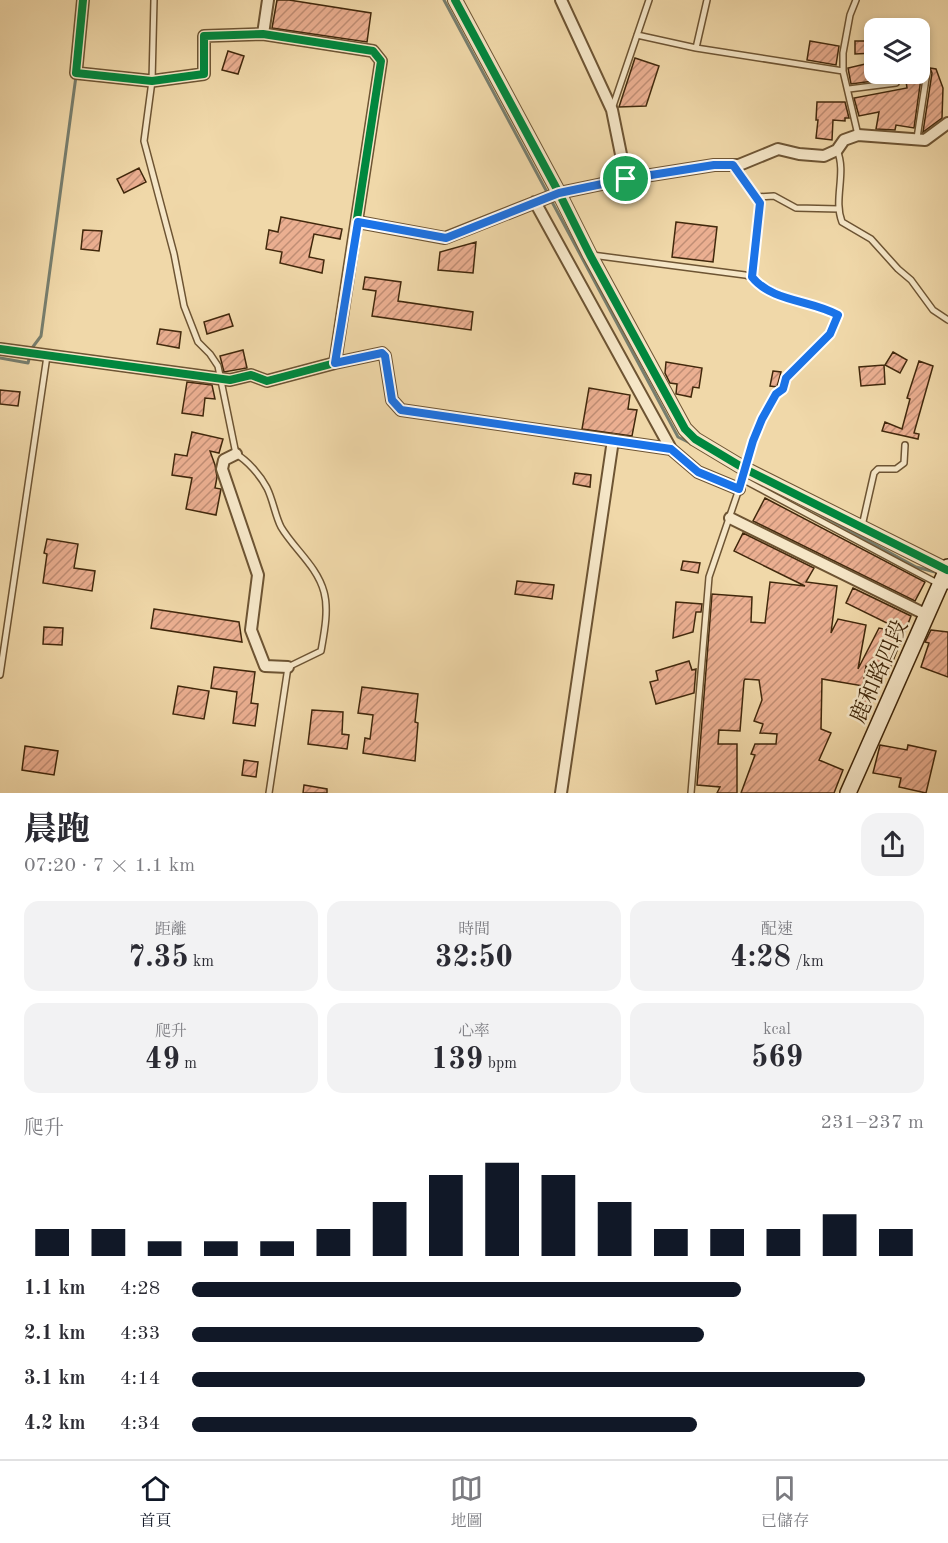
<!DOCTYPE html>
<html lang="zh-TW">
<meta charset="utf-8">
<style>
:root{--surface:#fff;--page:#f2f2f3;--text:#2b2b33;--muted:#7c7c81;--line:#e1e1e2;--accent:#111827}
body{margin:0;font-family:"Old Standard TT","Noto Serif TC",serif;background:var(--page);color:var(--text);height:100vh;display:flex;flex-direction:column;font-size:22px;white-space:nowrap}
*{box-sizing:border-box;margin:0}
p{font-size:20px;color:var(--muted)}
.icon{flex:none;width:33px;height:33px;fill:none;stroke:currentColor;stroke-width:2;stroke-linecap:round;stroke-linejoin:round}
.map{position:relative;height:793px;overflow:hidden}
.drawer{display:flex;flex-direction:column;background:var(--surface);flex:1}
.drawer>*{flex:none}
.controls{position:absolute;left:864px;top:18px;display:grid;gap:12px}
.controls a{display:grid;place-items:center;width:66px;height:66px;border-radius:12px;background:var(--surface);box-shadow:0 3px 9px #0003;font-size:30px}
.pin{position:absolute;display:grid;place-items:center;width:51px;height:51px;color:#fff;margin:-26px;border:3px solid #fff;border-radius:50%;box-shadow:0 2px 6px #0007}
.round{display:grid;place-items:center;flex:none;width:63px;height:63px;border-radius:18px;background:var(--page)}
.headline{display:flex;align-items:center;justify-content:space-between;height:102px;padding:0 24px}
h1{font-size:33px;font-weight:800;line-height:45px}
.figures{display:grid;grid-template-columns:repeat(3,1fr);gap:9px;height:102px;padding:6px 24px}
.figures div{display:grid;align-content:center;border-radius:15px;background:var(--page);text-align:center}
.figures b{font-size:30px;font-weight:800}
.figures small{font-size:16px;font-weight:400}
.figures p{font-size:16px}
.chart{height:168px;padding:12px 24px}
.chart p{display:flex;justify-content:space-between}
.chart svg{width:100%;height:108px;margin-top:6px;stroke:var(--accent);stroke-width:6}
ul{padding:0 24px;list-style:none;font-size:20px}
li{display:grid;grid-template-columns:96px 72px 1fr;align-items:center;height:45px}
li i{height:15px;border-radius:8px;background:var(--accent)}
.dock{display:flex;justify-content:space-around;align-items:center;height:84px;border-top:2px solid var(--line);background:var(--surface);font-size:16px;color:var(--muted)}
.dock a{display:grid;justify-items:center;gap:3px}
.dock .on{color:var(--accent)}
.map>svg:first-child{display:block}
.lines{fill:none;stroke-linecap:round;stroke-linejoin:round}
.stream{stroke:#777e6e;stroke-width:3}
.building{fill:url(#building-hatch);stroke:#41280c;stroke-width:1.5}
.service-casing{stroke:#6d5433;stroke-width:8}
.minor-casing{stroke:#6d5433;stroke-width:14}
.tertiary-casing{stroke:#6d5433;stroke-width:16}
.secondary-casing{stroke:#41280c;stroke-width:18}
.service{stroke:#f5e6c7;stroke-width:5}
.minor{stroke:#f5e6c7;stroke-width:10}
.tertiary{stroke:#f5e6c7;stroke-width:14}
.secondary{stroke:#f5e6c7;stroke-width:15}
.cycleway-casing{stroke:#f5e6c7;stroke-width:11}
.cycleway{stroke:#00873e;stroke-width:8}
.route-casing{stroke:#fff;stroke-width:12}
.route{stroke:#1a73e8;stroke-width:8}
.labels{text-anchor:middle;stroke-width:5;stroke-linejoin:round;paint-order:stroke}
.street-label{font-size:22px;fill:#41280c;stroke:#f5e6c7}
</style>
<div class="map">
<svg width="948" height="793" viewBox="0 0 948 793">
<defs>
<pattern id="building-hatch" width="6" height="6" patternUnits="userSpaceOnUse" patternTransform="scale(1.5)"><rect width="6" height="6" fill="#ebaf91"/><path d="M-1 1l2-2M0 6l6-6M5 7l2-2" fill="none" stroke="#c08e75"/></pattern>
</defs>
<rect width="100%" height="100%" fill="#f0d8a9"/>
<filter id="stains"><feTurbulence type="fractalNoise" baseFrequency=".00333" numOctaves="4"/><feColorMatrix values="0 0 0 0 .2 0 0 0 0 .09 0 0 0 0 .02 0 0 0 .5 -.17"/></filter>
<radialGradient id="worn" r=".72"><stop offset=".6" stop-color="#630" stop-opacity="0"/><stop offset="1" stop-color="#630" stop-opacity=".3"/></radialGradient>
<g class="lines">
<path class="stream" d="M444,0L548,194
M551,200L678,437L692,444
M0,358L28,363L32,348L41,336L76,76
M803,505L916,567L939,573"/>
</g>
<path class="building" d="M277,0H289L371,13L367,42L272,28Z
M810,41L839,46L836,65L807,60Z
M855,41H874V53L855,54Z
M228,51L244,56L238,74L222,70Z
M635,58L659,66L646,106L619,107Z
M874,62V74H896V78L851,84L848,68Z
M920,66L926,67L922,71L914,128L896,125L895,130L876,129L879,112L859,116L854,98L907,88L905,74H920Z
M930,68L936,69L943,88L942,118L923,132L932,73Z
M817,102H845L849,118H845V121L833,120L832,140L816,138L818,120H816Z
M139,168L146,182L124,193L117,179Z
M281,217L342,229L340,239L314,234L309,257L324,260L322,273L280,263L282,252L266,249L269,230L278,232Z
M676,222L717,227L713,262L672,257Z
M83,230L102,231L99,251L81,249Z
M476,242L473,273L438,270L440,252Z
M365,277L401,282L398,301L473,312L471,330L372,316L376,291L363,289Z
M229,314L233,326L207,334L204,322Z
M160,329L181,332L179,348L157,344Z
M243,350L247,368L224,372L220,356Z
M893,352L907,360L900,373L885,365Z
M919,361L933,366L914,433L919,434L918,439L882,431L885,422L902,429L910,399L907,398Z
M666,362L702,368L699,388L693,387L691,397L676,394L677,384L670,383L665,373Z
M884,365L885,384L861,386L859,367Z
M773,371L781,372L777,387L770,386Z
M187,382L212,385L215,399L205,398L203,416L182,413Z
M589,388L630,395L628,409L637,410L632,436L582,429Z
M0,390L20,392L18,406L0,404Z
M192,432L223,439L219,453L210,451L215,465L217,477L215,488L221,489L216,515L186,509L192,478L172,475L175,454L187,456Z
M575,473L591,475L590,487L573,484Z
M765,498L925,582L915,601L753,521Z
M743,533L814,568L806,582L837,586L831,633L838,619L866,625L858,669L879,628L904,633L889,671L866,666L863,686L822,679L821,729L831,733L819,760L843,770L834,793H741L755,755L751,754L755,744H776L777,734L760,733L763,724L754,721L762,700L759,680L745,679L744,681L740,731L719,730L718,744H737V793H717L720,787L697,785L712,594L752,597L751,622L765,623L770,582L805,586L734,551Z
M47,539L78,544L74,568L95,571L92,591L43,583L47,554L44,553Z
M683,561L700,563L698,573L681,570Z
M517,581L554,585L552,599L515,594Z
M853,588L911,616L905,632L846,603Z
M676,602L702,604L701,612H696L693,632L673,638Z
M154,609L239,622L242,642L151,628Z
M44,627L63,628L62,645L43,644Z
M931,630L948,632V677L921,667L929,643L925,642Z
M689,661L692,670L696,669L694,693L656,704L650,682L658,680L656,671Z
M214,667L255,672L251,703L258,704L255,726L233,723L237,692L211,688Z
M866,681L880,684L866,717L857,713Z
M178,686L209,691L204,719L173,714Z
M362,687L418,694L415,722L418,723L415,761L363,753L365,738L370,739L373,715L358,713Z
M312,710L343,712L342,734L349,735L347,749L308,744Z
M880,745L907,750L908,745L936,751L926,793L899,787L901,778L873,773Z
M25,746L58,751L54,775L22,770Z
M244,760L258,762L256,777L242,775Z
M304,785L327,789V793H303Z"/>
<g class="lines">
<g class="service-casing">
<path id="service" d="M154,0L152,81L144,141L174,254L184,306L198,342L210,354L218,366L236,454C248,461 260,475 267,488C273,500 275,515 281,527C294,549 317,566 324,592C329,610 324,634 321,651L288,667L269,793
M856,0L850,15L843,53V71L858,135
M637,35L696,48L843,71
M696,48L707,0
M849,89L896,83
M613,106L649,0
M917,138L927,72
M837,150C847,173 833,199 842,222L871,239L898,269L911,280L933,310L948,320
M734,166L760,203L751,277
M756,197L774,196L796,208L839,209
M592,255L745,275L751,277L756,282L785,297L838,315L830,334L786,378L783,389L776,394L762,419L753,441L739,489L709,577L691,793
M742,479L903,565L941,585L948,586
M862,526L874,473L878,469H896L904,463L905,445
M0,675L47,356"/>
</g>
<g class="minor-casing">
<path id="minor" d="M561,0L612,110L626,179
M263,34L268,0
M535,202L671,449
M358,222L445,238L559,193L626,179L714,165H739L778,149L799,154L824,156L837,150L844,140L858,135L925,140L948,123
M0,349L230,380L251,375L267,381L335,363L381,61L373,51L263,34L204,36V74L152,81L76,73L83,0
M335,363L382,353L385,356L392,400L401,410L671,449L698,472L739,489
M236,454L224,460L222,469L258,575L251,630L265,666L288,667
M730,518L927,615
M561,793L613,440"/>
</g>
<g class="tertiary-casing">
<path id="tertiary" d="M455,0L559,193L590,255L685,429L695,439L745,469L947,570"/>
</g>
<g class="secondary-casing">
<path id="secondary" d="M848,793L948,567"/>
</g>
<use href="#service" class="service"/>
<use href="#minor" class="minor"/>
<use href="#tertiary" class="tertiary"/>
<use href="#secondary" class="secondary"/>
<g class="cycleway-casing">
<path id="cycleway" d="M455,0L559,193L590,255L685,429L695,439L745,469L947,570
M0,349L230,380L251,375L267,381L335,363L381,61L373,51L263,34L204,36V74L152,81L76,73L83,0"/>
</g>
<use href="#cycleway" class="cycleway"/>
</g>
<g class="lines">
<g class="route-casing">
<path id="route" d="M714,165H733L760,203L752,277C772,302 812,300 838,315L830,334L786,378L783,389L776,394L762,419L753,441L739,489L698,472L671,449L401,410L392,400L385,356L382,353L335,363L358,222L446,238L559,193L626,179Z"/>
</g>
<use href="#route" class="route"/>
</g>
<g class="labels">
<g class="street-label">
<text transform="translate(878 671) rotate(-66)" y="8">鹿和路四段</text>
</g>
</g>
<rect width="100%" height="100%" filter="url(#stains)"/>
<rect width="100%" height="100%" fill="url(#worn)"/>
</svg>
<div class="controls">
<a><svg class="icon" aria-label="layers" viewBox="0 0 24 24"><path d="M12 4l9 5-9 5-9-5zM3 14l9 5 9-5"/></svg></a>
</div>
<div class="pin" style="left:626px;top:179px;background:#1e9e55"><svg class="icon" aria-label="arrive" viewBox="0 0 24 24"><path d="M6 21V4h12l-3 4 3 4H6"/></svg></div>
</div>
<section class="drawer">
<div class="headline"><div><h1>晨跑</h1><p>07:20 · 7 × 1.1 km</p></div><a class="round"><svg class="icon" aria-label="share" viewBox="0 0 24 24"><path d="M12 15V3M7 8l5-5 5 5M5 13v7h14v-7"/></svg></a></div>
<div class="figures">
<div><p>距離</p><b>7.35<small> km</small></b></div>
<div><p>時間</p><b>32:50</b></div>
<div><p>配速</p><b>4:28<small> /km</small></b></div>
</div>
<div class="figures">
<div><p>爬升</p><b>49<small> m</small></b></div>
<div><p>心率</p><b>139<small> bpm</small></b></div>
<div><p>kcal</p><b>569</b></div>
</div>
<div class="chart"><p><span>爬升</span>231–237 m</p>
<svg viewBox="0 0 160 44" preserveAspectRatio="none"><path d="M5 44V33M15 44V33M25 44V38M35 44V38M45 44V38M55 44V33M65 44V22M75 44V11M85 44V6M95 44V11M105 44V22M115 44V33M125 44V33M135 44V33M145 44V27M155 44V33"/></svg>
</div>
<ul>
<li><b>1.1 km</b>4:28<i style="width:75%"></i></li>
<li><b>2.1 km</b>4:33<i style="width:70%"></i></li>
<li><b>3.1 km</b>4:14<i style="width:92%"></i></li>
<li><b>4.2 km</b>4:34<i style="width:69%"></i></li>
</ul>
</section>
<nav class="dock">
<a class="on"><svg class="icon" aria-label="home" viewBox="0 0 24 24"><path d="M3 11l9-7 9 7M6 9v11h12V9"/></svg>首頁</a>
<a><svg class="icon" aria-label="map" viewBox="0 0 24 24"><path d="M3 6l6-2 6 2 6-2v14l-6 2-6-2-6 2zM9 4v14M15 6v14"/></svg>地圖</a>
<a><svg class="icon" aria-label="saved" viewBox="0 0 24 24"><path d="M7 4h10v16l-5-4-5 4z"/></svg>已儲存</a>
</nav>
